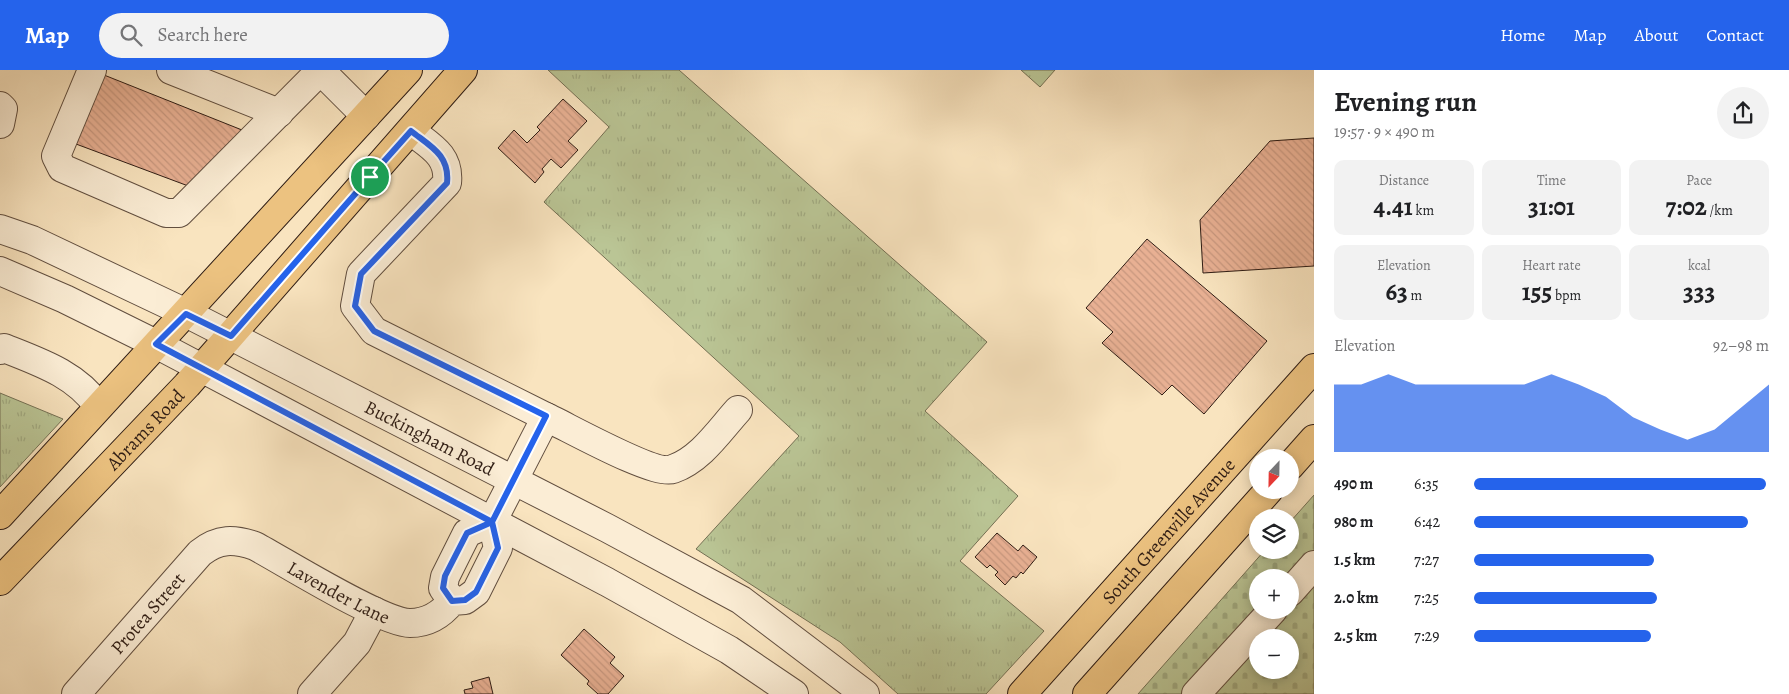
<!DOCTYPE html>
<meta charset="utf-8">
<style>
:root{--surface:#fff;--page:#f2f2f2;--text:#202124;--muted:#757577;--accent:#2563eb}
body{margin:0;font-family:Alegreya,serif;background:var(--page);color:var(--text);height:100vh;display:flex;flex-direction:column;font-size:19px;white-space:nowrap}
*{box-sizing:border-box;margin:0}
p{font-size:16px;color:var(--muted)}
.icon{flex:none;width:28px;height:28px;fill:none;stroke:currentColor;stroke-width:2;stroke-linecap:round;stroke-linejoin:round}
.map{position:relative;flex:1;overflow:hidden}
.details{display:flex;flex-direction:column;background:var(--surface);width:475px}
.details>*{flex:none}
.needle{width:32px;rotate:202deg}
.controls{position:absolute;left:1249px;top:379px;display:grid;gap:10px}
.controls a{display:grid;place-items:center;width:50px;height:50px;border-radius:50%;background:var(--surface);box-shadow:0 2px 12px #0003;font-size:25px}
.pin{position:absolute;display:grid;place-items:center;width:42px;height:42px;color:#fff;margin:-21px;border:2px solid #fff;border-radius:50%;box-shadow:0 1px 5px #0007}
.round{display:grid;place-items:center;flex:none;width:52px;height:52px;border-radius:26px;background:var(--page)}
.headline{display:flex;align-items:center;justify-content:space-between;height:85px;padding:0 20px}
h1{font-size:28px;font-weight:700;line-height:38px}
.figures{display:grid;grid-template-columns:repeat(3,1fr);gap:8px;height:85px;padding:5px 20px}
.figures div{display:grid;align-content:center;border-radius:10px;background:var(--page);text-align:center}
.figures b{font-size:25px;font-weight:700}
.figures small{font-size:14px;font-weight:400}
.figures p{font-size:14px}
.chart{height:140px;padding:10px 20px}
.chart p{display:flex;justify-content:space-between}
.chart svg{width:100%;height:90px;margin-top:5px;fill:var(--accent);opacity:.7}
ul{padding:0 20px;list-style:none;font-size:16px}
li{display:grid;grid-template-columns:80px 60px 1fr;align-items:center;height:38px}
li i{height:12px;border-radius:6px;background:var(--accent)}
header{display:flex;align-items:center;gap:30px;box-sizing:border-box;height:70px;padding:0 25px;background:var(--accent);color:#fff}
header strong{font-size:24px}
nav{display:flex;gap:28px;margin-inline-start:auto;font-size:18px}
.search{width:350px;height:45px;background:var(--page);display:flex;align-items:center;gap:12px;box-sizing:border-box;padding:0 18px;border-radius:28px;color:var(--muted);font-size:19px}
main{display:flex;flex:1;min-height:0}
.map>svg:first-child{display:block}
.grass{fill:url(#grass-tufts);stroke:#747054}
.cemetery{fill:url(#cemetery-stones);stroke:#747054;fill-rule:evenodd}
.building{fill:url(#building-back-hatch);stroke:#2e1c14}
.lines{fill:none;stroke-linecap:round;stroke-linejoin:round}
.minor-casing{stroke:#614e3f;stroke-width:30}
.major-casing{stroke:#2e1c14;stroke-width:30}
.minor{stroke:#fbedd5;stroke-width:28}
.major{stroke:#ecc280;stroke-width:28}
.route-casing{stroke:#fff;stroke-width:10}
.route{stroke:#2563eb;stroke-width:6}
.labels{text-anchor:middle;stroke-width:4;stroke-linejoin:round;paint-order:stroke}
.street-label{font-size:19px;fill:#2e1c14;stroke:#fbedd5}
</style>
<header>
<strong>Map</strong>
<div class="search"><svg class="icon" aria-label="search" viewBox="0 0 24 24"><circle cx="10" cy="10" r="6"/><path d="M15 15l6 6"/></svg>Search here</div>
<nav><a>Home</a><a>Map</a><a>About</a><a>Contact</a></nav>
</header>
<main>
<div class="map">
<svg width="1314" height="624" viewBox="0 0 1314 624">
<defs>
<pattern id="grass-tufts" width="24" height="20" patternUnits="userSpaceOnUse" patternTransform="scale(1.25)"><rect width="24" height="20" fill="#bac595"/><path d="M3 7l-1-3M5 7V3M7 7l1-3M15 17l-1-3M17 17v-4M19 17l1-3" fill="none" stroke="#a0a980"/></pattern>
<pattern id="cemetery-stones" width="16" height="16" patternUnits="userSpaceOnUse" patternTransform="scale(1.25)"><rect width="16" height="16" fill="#bac595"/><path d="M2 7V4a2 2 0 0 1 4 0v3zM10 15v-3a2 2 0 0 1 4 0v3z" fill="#a0a980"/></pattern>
<pattern id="building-back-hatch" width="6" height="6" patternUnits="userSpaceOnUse" patternTransform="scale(1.25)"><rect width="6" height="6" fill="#e8b093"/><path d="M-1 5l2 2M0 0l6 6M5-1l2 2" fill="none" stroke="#c7977e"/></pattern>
</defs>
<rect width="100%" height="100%" fill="#f9e4bf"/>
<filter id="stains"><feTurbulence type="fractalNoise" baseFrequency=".004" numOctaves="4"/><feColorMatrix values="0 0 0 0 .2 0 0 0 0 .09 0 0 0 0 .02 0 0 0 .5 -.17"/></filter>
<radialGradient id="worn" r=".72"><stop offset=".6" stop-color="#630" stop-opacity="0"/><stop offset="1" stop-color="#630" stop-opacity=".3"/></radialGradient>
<path class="grass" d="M548,0H679L987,272L925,341L1018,426L960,491L1044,561L986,624H898L840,572L696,479L799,366L544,132L609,57Z
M1021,0H1055L1040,17Z
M0,323L63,349L0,417Z"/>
<path class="cemetery" d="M1314,425V624H1138L1265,480H1290V452ZM1258,508H1290V540H1258ZM1258,568H1290V600H1258Z"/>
<path class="building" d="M104,5L242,60L191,117L76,74Z
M563,29L587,51L568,71L578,80L561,98L551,89L542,99L544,102L535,113L498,78L514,60L527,73L540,60L537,57Z
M1314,68V196L1203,203L1200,150L1270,71Z
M1147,169L1267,271L1204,344L1172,315L1162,325L1102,273L1113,262L1086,238Z
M997,463L1018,481L1023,475L1037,487L1023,504L1021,502L1016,508L1013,506L1005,515L995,505L998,502L990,495L987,498L975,487Z
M584,559L615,587L610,593L624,606L608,624H598L587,614L589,611L561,585Z
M489,607L493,624H465L464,620L473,618L471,612Z"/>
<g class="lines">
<g class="minor-casing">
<g id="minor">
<path d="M92,0L56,86L62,98L166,143H179L321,0"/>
<path d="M171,0L279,43"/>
<path d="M321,1L366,46"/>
<path d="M0,36L3,39L0,54"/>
<path d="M411,61C430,76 450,85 447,113L361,204L355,236L374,261L546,347"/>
<path id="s1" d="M0,159L32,170L186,243L607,458L741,530L865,624"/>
<path d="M0,201L65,229L156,274L607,512L729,580L794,624"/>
<path d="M0,280L4,278C39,292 76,304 98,336"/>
<path d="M492,452L546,347C568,357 654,406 673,399C701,389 719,361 738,340"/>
<path d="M1290,522L1314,495"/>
<path d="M452,531L443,518L445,507L467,463L492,452"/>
<path id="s2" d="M76,624L200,483C219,468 234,469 255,476C285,492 382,553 410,553C428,553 441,545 452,531L465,530L476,522L498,478L492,452"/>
<path d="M312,624L357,573L374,541"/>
<path d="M1196,624L1273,540"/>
</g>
</g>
<g class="major-casing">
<g id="major">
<path d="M1290,396L1314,369"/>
<path d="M0,445L408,0"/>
<path id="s3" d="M0,511L187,315L463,0"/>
<path id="s4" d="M1022,624L1314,298"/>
<path d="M1087,624L1269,420"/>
</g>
</g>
<use href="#minor" class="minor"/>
<use href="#major" class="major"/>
</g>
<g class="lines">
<g class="route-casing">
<path id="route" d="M370,107L231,266L186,244L156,274L492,452L498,478L476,522L465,530L452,531L443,518L445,506L467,463L492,452L546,346L374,261L355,236L361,204L447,113C450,85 430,76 411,61L370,107"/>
</g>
<use href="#route" class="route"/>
</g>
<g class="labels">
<g class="street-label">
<text dy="7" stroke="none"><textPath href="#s3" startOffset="210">Abrams Road</textPath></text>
<text dy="7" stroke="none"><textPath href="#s1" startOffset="478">Buckingham Road</textPath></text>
<text dy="7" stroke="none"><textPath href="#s4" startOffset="219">South Greenville Avenue</textPath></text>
<text dy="7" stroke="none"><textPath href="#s2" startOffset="342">Lavender Lane</textPath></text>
<text dy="7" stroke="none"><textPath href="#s2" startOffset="108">Protea Street</textPath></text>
</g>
</g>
<rect width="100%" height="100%" filter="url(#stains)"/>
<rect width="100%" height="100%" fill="url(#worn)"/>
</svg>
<div class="controls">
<a><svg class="needle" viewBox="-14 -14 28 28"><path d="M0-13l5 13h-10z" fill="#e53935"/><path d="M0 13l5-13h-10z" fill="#757577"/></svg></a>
<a><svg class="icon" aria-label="layers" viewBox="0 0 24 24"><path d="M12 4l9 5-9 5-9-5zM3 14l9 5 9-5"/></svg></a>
<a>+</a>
<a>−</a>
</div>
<div class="pin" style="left:370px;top:107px;background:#1e9e55"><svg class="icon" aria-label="arrive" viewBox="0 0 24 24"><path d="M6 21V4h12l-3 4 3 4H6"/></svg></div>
</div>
<section class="details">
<div class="headline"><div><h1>Evening run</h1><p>19:57 · 9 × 490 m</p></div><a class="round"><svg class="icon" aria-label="share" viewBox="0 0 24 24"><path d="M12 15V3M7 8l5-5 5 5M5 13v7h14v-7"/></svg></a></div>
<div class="figures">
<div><p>Distance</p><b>4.41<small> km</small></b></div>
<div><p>Time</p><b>31:01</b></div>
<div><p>Pace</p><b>7:02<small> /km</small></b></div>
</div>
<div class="figures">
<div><p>Elevation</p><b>63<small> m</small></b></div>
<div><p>Heart rate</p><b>155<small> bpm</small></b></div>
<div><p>kcal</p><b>333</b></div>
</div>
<div class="chart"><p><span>Elevation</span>92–98 m</p>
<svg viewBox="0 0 160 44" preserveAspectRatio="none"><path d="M0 44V11L10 11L20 6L30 11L40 11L50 11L60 11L70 11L80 6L90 11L100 17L110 27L120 33L130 38L140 33L150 22L160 11V44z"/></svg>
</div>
<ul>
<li><b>490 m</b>6:35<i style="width:99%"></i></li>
<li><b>980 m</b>6:42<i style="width:93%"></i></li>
<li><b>1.5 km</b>7:27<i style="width:61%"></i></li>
<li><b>2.0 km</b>7:25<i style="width:62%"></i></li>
<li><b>2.5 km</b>7:29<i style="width:60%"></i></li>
</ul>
</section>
</main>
